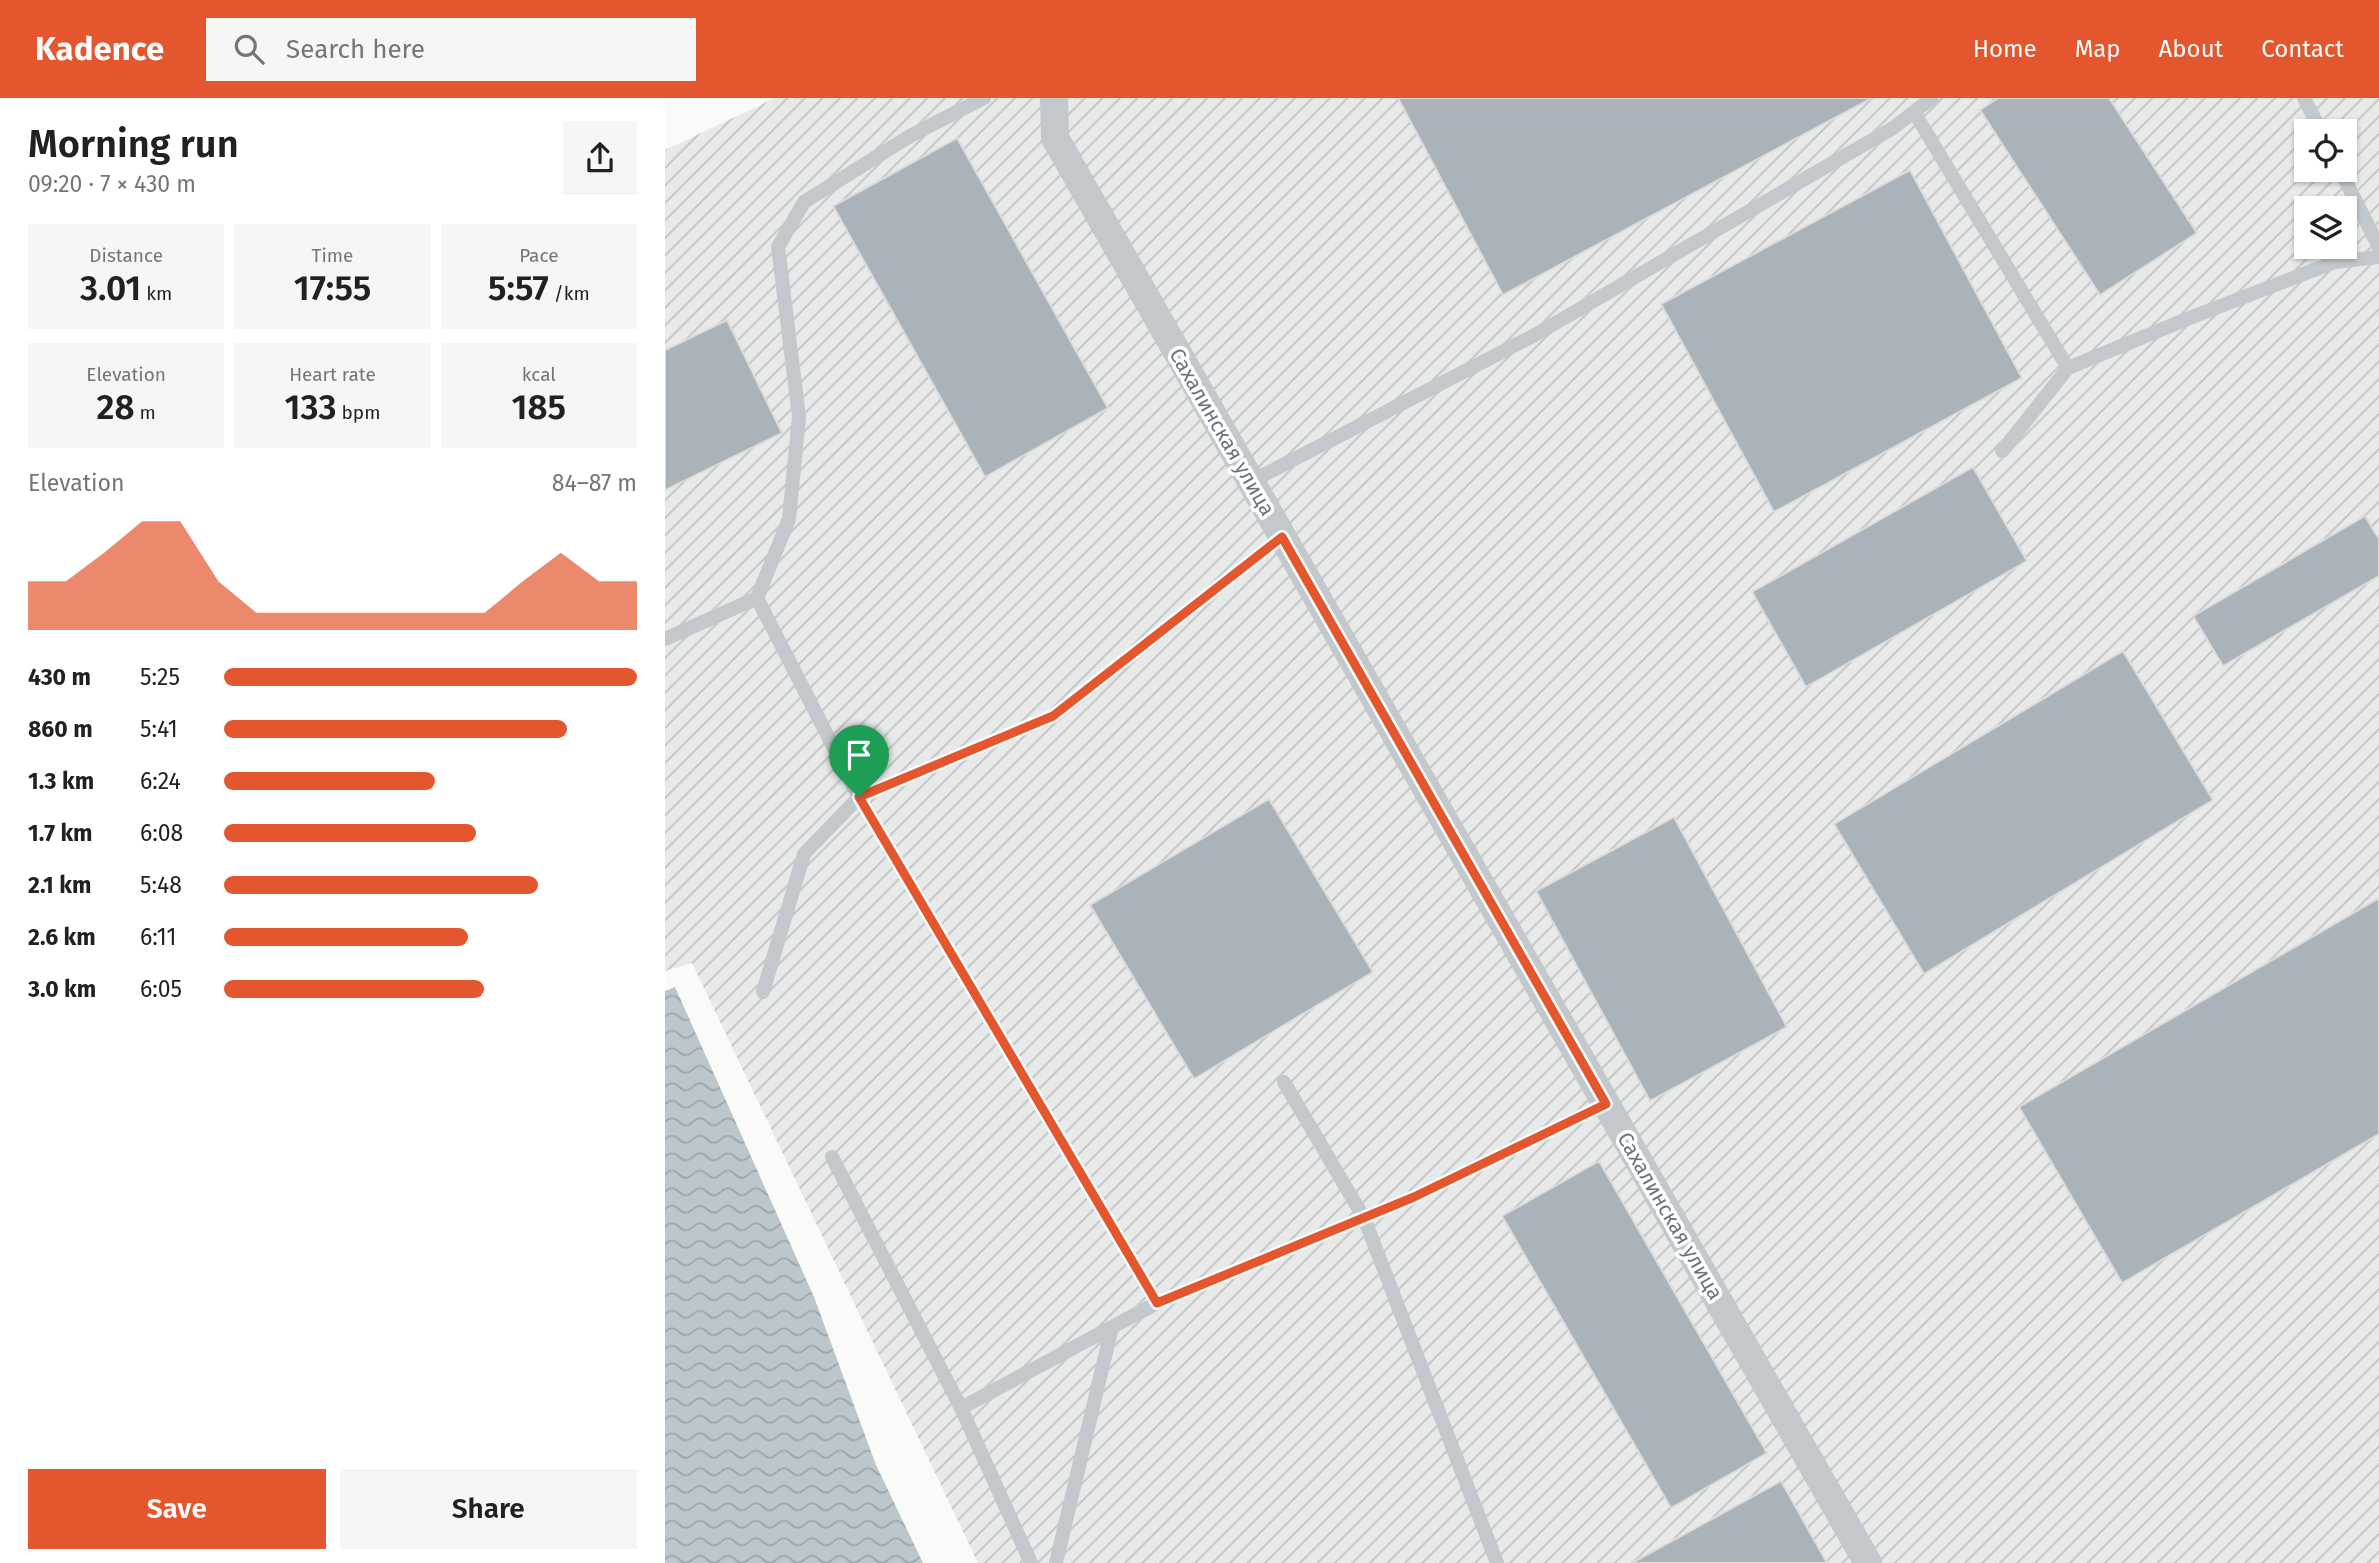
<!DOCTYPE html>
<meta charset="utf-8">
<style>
:root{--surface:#fff;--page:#f6f6f6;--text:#202124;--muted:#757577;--accent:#e4572e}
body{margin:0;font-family:"Fira Sans",sans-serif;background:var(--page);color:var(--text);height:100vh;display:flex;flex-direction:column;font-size:26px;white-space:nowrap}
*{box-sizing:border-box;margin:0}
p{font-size:23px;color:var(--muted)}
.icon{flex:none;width:38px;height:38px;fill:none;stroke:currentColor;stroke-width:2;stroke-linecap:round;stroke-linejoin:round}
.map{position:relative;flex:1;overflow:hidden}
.side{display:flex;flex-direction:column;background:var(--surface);width:665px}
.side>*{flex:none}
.tools{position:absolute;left:1629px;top:21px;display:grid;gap:14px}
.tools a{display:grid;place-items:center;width:63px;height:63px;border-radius:0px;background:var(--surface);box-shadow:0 2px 5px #0004;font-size:35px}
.pin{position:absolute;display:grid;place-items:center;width:60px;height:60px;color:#fff;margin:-72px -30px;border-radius:50% 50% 50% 0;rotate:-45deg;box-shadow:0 0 7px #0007}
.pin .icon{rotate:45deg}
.round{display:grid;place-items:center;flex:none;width:74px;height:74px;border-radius:0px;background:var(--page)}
.overview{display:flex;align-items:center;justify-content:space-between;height:119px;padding:0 28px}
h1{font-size:38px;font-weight:600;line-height:52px}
.figures{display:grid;grid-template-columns:repeat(3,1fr);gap:10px;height:119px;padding:7px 28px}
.figures div{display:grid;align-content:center;border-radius:0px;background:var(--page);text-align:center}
.figures b{font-size:35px;font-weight:600}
.figures small{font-size:19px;font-weight:400}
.figures p{font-size:19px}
.chart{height:196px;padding:14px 28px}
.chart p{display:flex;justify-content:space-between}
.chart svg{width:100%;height:126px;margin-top:7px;fill:var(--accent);opacity:.7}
.primary-button{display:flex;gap:14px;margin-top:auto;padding:14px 28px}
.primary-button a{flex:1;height:80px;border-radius:0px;background:var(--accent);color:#fff;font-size:28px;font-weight:600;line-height:80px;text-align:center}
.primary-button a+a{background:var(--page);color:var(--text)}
ul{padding:0 28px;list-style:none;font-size:23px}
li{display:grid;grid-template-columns:112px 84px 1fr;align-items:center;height:52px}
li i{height:18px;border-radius:9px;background:var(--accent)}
header{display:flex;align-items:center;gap:42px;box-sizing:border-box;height:98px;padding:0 35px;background:var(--accent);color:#fff}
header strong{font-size:33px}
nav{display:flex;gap:38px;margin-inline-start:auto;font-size:24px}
.search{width:490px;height:63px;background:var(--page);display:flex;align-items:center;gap:18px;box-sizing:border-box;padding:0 24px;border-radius:0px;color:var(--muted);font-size:26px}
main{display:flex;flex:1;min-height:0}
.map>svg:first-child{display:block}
.industrial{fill:url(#industrial-furrows);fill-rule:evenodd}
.water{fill:url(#water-waves)}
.building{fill:#aab3b9;stroke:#dcdcda;stroke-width:2}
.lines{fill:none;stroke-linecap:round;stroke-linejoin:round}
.service{stroke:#c3c8cc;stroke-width:14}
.minor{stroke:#c3c8cc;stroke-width:28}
.route-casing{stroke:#fff;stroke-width:14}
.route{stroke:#e4572e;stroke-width:9}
.labels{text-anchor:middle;stroke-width:7;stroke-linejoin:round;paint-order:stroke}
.street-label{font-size:21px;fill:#657683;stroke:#fff}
</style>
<header>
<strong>Kadence</strong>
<div class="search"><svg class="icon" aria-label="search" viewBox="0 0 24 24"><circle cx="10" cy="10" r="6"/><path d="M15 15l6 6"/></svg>Search here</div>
<nav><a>Home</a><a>Map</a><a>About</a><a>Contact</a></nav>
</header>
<main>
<section class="side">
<div class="overview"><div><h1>Morning run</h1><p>09:20 · 7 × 430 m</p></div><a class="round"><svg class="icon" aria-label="share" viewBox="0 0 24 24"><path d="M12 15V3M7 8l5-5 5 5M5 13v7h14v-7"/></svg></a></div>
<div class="figures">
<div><p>Distance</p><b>3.01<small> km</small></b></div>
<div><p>Time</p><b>17:55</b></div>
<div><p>Pace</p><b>5:57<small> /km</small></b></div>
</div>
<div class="figures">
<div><p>Elevation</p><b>28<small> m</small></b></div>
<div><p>Heart rate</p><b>133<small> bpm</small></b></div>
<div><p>kcal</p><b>185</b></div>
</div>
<div class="chart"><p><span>Elevation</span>84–87 m</p>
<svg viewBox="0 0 160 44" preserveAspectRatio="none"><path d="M0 44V27L10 27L20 17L30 6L40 6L50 27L60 38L70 38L80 38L90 38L100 38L110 38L120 38L130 27L140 17L150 27L160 27V44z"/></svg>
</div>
<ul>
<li><b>430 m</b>5:25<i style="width:100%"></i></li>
<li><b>860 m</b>5:41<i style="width:83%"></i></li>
<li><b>1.3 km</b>6:24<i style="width:51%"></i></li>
<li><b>1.7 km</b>6:08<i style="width:61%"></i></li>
<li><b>2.1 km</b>5:48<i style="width:76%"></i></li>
<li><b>2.6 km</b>6:11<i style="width:59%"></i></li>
<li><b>3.0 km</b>6:05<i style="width:63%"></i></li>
</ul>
<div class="primary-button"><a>Save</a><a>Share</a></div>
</section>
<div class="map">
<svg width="1714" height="1465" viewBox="0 0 1714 1465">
<defs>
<pattern id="industrial-furrows" width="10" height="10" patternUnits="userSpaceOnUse" patternTransform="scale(1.75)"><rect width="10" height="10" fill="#e8e9e9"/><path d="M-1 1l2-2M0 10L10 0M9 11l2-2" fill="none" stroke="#c0c1c2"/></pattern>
<pattern id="water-waves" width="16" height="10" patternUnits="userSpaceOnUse" patternTransform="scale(1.75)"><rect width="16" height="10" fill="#bbc7cb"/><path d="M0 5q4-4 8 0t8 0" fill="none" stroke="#9ca6aa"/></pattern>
</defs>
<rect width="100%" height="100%" fill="#fafaf8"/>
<path class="industrial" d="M110,0H1714V1465H313L27,865L0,873V52ZM1642,33H1680V72H1642ZM1642,110H1680V149H1642Z"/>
<path class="water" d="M10,889L149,1199L211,1367L258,1465H0V893Z"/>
<path class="building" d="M733,0H1207L838,197Z
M1333,0H1444L1532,135L1435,197L1315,12Z
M292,40L443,310L320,379L168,108Z
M1245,72L1357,280L1109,414L996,206Z
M62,222L117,335L0,392V252Z
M1308,369L1362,463L1141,589L1087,494Z
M1700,418L1714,441V478L1558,568L1528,518Z
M1458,553L1548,702L1259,876L1169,726Z
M604,701L708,874L529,981L425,807Z
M1009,719L1122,929L985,1003L871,793Z
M1714,800V1036L1457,1185L1354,1009Z
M934,1063L1102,1355L1006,1410L837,1118Z
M1116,1383L1162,1465H967Z"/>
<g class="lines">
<path class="service" d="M1639,0L1656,33
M1249,14L1403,270
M1675,72L1714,149
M1337,353L1403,270L1522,221L1670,164L1714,159
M585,384L868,238L1228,30L1267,0
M92,500L194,699L492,1205
M0,541L92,500L124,421L134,319L113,149L139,104L245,38L319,0
M98,894L139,756L194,699L389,618L617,439
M619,984L699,1120L832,1465
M167,1059L296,1310L366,1465
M296,1310L492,1205L749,1099L941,1006
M391,1465L447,1229"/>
<path class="minor" d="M389,0L390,40L1203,1465"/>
</g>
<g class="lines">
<g class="route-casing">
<path id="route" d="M617,439L941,1006L749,1099L492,1205L194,699L388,618Z"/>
</g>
<use href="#route" class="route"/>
</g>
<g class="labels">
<g class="street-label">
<text transform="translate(557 334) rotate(60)" y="7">Сахалинская улица</text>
<text transform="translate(1005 1118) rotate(60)" y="7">Сахалинская улица</text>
</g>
</g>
</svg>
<div class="tools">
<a><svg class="icon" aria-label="locate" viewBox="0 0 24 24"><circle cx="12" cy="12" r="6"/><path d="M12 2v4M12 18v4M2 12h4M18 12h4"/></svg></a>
<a><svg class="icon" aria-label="layers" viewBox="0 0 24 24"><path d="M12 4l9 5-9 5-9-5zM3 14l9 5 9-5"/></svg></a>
</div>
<div class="pin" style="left:194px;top:699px;background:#1e9e55"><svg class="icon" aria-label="arrive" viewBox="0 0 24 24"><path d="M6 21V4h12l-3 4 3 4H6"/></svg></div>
</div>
</main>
